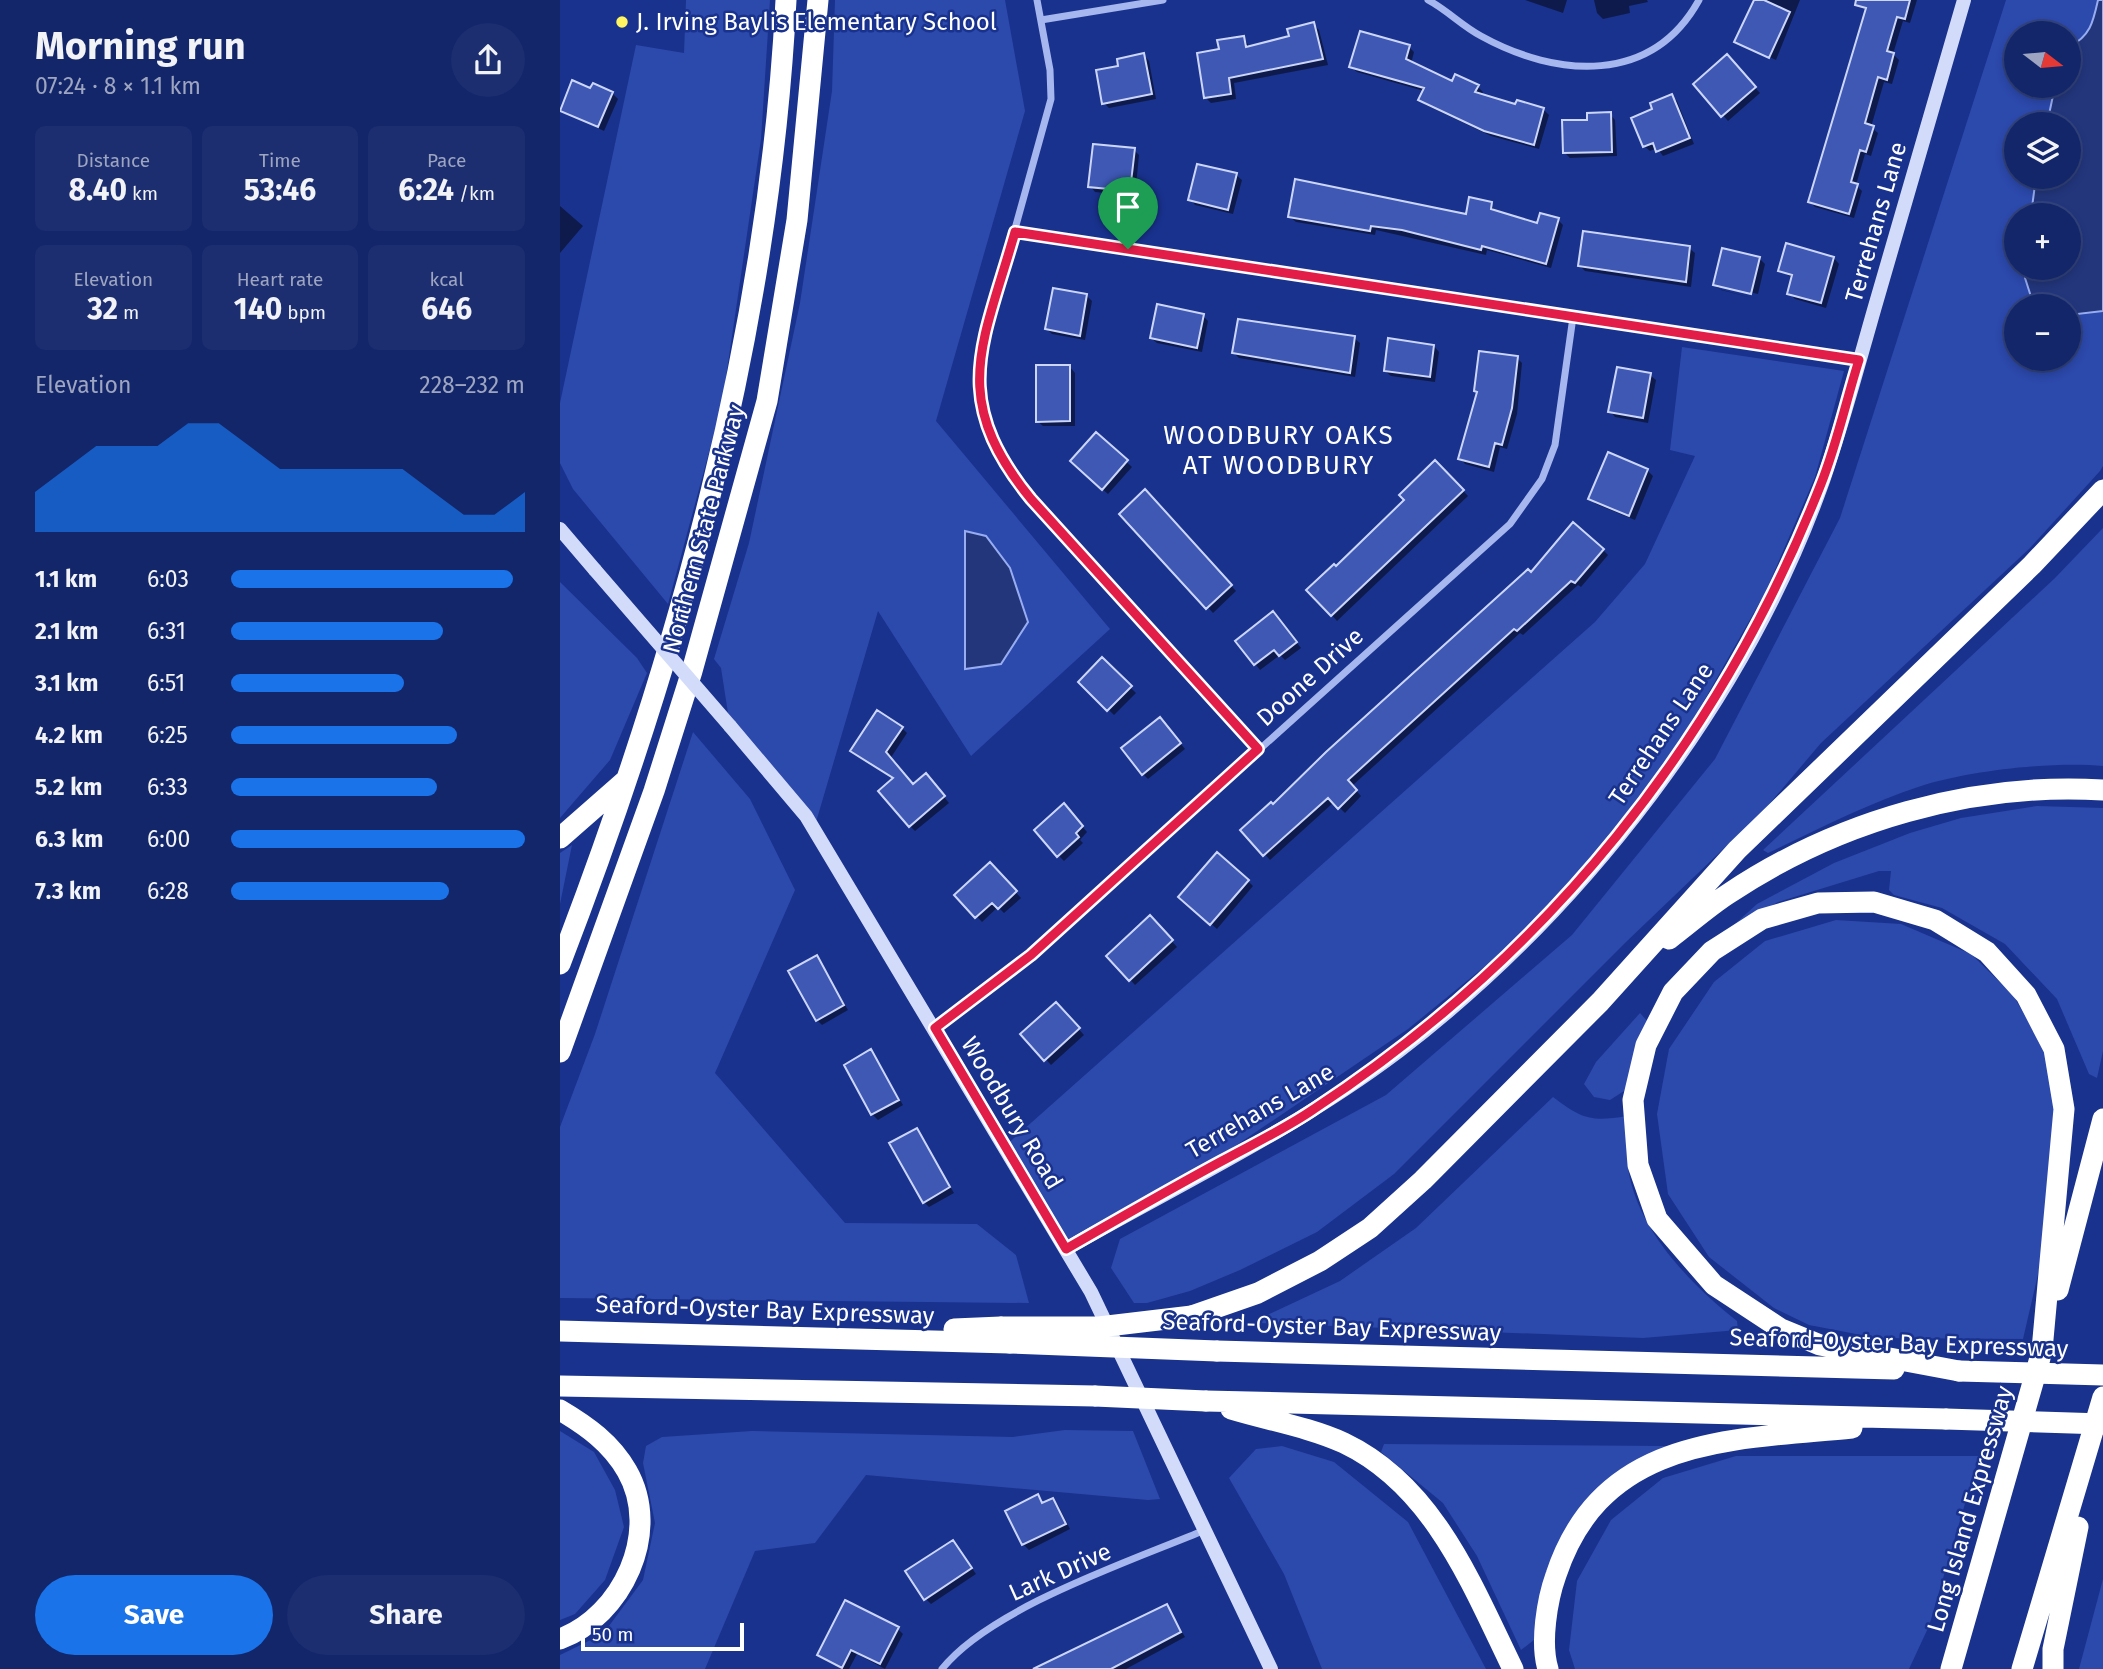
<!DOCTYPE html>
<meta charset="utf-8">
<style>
:root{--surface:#13266a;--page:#1c2e70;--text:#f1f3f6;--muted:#9da5c1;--line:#32437e;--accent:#1a73e8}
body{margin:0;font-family:"Fira Sans",sans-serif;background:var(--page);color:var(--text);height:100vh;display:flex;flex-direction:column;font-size:26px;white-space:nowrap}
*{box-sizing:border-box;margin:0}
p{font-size:23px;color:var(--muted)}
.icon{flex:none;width:38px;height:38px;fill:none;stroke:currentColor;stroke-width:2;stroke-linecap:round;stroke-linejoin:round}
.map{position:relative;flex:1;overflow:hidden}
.details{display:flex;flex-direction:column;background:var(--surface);width:560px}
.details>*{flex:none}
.needle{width:46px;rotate:106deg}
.tools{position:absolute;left:1444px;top:21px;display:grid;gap:14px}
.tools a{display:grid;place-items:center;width:77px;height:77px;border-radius:50%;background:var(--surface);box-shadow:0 4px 10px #0003,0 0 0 2px var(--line);font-size:35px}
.scale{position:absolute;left:21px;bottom:18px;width:163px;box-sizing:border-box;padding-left:7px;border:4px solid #fff;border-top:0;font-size:19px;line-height:24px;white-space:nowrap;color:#fff;-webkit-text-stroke:5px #19328e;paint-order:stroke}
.pin{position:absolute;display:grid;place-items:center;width:60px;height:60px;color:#fff;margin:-72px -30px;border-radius:50% 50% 50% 0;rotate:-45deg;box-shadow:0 0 7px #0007}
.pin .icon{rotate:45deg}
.round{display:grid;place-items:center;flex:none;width:74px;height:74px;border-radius:37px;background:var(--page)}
.headline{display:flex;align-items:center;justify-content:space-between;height:119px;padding:0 35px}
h1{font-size:38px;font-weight:700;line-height:52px}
.figures{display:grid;grid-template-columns:repeat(3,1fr);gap:10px;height:119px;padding:7px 35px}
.figures div{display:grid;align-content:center;border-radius:10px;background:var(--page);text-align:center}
.figures b{font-size:30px;font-weight:700}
.figures small{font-size:19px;font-weight:400}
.figures p{font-size:19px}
.chart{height:196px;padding:14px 35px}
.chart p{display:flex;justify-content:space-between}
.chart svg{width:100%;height:126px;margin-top:7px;fill:var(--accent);opacity:.7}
.cta{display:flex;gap:14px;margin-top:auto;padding:14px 35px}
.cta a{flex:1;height:80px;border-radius:42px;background:var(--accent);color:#fff;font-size:28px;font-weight:700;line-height:80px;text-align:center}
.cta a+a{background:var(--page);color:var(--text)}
ul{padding:0 35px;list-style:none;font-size:23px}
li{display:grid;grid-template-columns:112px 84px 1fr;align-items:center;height:52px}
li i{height:18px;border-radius:9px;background:var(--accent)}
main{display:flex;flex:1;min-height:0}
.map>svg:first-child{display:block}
.green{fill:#2c49ac;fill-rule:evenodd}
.water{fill:#23367c;stroke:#98adf1;stroke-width:2}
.shadow{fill:#0007}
.building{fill:#3e58b4;stroke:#ccd6fa;stroke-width:2}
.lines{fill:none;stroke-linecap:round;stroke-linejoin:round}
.street{stroke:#a6b6ee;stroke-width:7}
.secondary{stroke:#d3dbfa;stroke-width:14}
.highway{stroke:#fff;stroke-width:21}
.secondary-bridge{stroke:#d3dbfa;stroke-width:14}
.highway-bridge{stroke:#fff;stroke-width:21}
.route-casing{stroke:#fff;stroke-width:14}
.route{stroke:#e11d48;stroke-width:9}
.poi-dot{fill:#fff563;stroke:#19328e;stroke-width:2.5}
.labels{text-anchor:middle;stroke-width:5;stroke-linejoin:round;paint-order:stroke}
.poi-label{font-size:24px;fill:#fff;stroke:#19328e;text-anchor:start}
.street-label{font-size:24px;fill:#fff;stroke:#19328e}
.neighbourhood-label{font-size:26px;letter-spacing:2px;fill:#fff;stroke:#19328e}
</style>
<main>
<section class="details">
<div class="headline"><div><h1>Morning run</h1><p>07:24 · 8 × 1.1 km</p></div><a class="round"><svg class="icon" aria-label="share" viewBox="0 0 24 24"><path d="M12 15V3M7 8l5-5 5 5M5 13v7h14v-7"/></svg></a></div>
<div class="figures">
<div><p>Distance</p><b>8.40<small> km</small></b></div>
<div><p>Time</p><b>53:46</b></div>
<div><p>Pace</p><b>6:24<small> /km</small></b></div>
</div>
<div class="figures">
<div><p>Elevation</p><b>32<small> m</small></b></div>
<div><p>Heart rate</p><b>140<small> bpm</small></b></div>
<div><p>kcal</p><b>646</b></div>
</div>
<div class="chart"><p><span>Elevation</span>228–232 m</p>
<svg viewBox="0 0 160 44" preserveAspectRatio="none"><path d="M0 44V30L10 22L20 14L30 14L40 14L50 6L60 6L70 14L80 22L90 22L100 22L110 22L120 22L130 30L140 38L150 38L160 30V44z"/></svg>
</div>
<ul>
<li><b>1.1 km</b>6:03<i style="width:96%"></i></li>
<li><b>2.1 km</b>6:31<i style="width:72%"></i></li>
<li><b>3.1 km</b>6:51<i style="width:59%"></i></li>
<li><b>4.2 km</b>6:25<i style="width:77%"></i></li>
<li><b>5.2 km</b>6:33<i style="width:70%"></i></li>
<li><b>6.3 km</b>6:00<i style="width:100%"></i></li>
<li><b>7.3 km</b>6:28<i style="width:74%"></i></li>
</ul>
<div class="cta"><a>Save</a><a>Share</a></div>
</section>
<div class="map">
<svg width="1543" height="1669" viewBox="0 0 1543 1669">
<rect width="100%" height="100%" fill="#19328e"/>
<path class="green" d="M126,0H210L201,139L162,404L108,604L13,489L0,463V403L76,45L124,53Z
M275,0H445L465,111L376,421L550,629L411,756L318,611L254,829L170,726L161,668L154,659L189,543L240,303L272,91ZM426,536L450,568L468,622Z
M1446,0H1543V466L1540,471L1470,548L1261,743L1205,809L1066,942L834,1174L757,1232L680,1270L630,1291L587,1303H574L551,1268L560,1239L826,1095L1012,935L1155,759L1280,518ZM1456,33H1508V86H1456ZM1456,124H1508V177H1456ZM1456,215H1508V268H1456ZM1456,306H1508V359H1456Z
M1122,347L1284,371L1255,477L1205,593L1137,713L1092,782L1039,851L967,932L848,1029L619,1184L506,1249L445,1146L1035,622L1085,564L1135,456L1110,450Z
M1543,528V766C1494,761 1408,771 1361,786C1309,803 1258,829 1208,853L1203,850L1495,578Z
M0,582L77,658L87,673L50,760L0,818Z
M133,732L190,799L235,890L155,1073L285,1223L417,1224L456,1255L469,1303L0,1298V1127L35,1034Z
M1477,806L1543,808V1051L1537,1078L1529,1074L1497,999L1445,944L1382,908L1334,895L1329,890L1331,871H1319L1218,902L1166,932L1197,904L1274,863L1350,833L1401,818Z
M12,845L0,904V853Z
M1276,920L1341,924L1411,954L1453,995L1484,1049L1498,1113L1482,1257L1463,1339L1317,1338L1249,1325L1214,1308L1149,1257L1108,1194L1097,1114L1109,1049L1154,982L1205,941Z
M1080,1013L1091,1025L1064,1091L1050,1100L1034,1097L1024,1084L1036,1062Z
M993,1097C1022,1119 1031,1122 1067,1116C1067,1130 1066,1145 1067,1159C1072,1225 1129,1283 1177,1321L1178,1330L1083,1338L700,1323L703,1317L780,1281L856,1228Z
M505,1430L573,1431L600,1499L588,1500L306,1475L255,1543L195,1551L145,1669H0V1655L43,1634L83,1580L95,1523L83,1463L86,1446L102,1437L192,1431L453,1437Z
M0,1431L34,1452L55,1490L64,1527L45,1580L15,1614L0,1620Z
M824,1444L1107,1446C1085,1461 1060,1474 1039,1491C995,1526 988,1584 979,1636L961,1650L917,1556L883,1503L821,1452Z
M722,1446L774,1462L848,1522L926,1669H762L724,1574L669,1478L696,1449Z
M1176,1456H1419L1369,1626L1349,1669H1015L1009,1650L1017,1581L1051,1520L1103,1478Z
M1543,1579V1669H1519Z"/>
<path class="water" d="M1538,0H1543V311L1509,315L1508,306H1474L1465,278L1466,268H1508V215H1471L1476,177H1508V124H1487L1495,86H1508L1509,47C1530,36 1533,23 1538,0Z
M405,531L426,536L450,568L468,622L441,664L405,669Z"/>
<path class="shadow" d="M965,0H1007L1003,13Z
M1034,0H1087L1088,2L1069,6L1070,13L1043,19L1037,13Z
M1195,0H1240L1216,60L1176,42Z
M1310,0H1357L1350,23L1343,21L1333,54L1339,60L1332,84L1324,82L1311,127L1318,133L1311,156L1305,154L1296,185L1302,191L1294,218L1255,207L1250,202Z
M753,24L759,30L768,65L674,83L676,99L651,103L646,98L661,51L684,38L690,48L732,38Z
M849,47L854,52L851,64L893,83L918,87L923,92L921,96L957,106L983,109L989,115L979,149L931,136L866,105L860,100L864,91L797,72L791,67Z
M584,55L589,61L596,99L549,108L544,103L560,67Z
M1172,62L1200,93L1168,121L1135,84Z
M52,93L58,99L44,131L1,110Z
M1112,96L1117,101L1134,144L1103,156L1097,148L1090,151L1084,146L1094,110Z
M1050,114L1055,120L1057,156L1010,158L1005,153Z
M574,150L579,155L575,196L535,192L530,186Z
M676,175L682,180L673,214L635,205L630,199Z
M931,204L936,213L979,225L998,220L1003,225L991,268L927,250L926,255L816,230L815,235L736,222L730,217L907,216Z
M0,206L23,226L0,253Z
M1129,248L1135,253L1131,287L1025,271L1020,266Z
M1199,258L1205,264L1198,294L1159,285V289L1196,299L1161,290L1155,285Z
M1274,258L1279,264L1266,308L1235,299L1229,293L1233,278L1220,271Z
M526,295L532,301L525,340L492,334L487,329Z
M643,316L648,321L642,352L597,343L591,338Z
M794,338L800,343L795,377L679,358L674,353Z
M874,346L879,352L875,382L831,376L825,371Z
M957,358L962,363L957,414L947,449L940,447L934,472L905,464L900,458Z
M510,367L515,373V426H483L477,421Z
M1090,375L1096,380L1088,423L1055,417L1050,411Z
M536,434L572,467L548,494L517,467Z
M1049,454L1087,470L1093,476L1075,520L1036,504L1030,499Z
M875,462L908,496L777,621L749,590L776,568L846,500Z
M591,497L676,591L653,613L561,514Z
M1043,550L1048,555L1021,587L1018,585L963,635L960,633L792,786L801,796L785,813L774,802L710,860L683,830Z
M718,619L741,648L725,660L720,655L700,670L677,641Z
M542,660L576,693L554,715L520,682Z
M605,724L625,749L588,779L583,774Z
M342,728L347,733L330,759L353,786L371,781L389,803L355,831L350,826L334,779L292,751Z
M509,811L527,832L520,840L523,843L504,861L498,855Z
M430,864L461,898L444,913L438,907L422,922L397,895Z
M688,881L693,886L657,929L626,902Z
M590,917L617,947L575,985L548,956Z
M257,957L288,1010L262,1025L257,1020Z
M496,1004L524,1035L491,1065L463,1034Z
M311,1052L343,1105L318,1120L312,1114Z
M356,1130L394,1193L369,1207L364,1202Z
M477,1497L484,1504L493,1500L498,1505L510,1529L469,1550L463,1544Z
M398,1548L416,1574L371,1604L366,1599Z
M606,1606L625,1637L566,1669H487Z
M338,1629L343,1634L325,1669L297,1654L289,1669H282L259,1654Z"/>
<path class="building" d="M1194,0H1204L1230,12L1209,58L1174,42Z
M1296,0H1350L1345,19L1337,17L1327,51L1334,53L1327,80L1318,77L1305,123L1314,126L1306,152L1300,150L1291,182L1298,184L1289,214L1248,202L1306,8L1295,5Z
M754,22L763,59L669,78L671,94L644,98L637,53L659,49L657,40L684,36L686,47L729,36L727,29Z
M800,31L850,45L846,59L892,81L895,74L919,85L915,92L955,104L957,100L984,108L974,145L924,131L858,100L864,88L789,67Z
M584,53L592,94L542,104L536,70L558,66L557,59Z
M1167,54L1196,87L1161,117L1133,84Z
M12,80L30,88L33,83L53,92L38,127L0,111Z
M1112,94L1130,138L1096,152L1093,143L1083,147L1071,118L1092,109L1090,103Z
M1051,112L1052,152L1003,153L1002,120H1027V113Z
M533,144L575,148L570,191L528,187Z
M637,164L677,173L668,210L628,200Z
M735,179L906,214L909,197L932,202L931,209L977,223L980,213L999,218L986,264L922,246L921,250L842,230L811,226L810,231L728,217Z
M1023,231L1130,246L1126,282L1018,266Z
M1226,243L1274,257L1261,303L1227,294L1232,275L1218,271Z
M1162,248L1200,257L1191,294L1153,285Z
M493,288L527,294L520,336L485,329Z
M597,304L644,314L637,348L590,338Z
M678,319L795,336L790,373L672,353Z
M828,338L874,345L870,377L824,371Z
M919,351L958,356L952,408L942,445L935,443L929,467L898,459L917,392L914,391Z
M476,365H510V421L476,422Z
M1057,367L1091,373L1083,418L1048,412Z
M536,432L568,460L542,490L510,461Z
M1048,452L1088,469L1069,516L1028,499Z
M875,460L904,490L771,616L746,590L774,564L776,566L844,500L839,495Z
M585,489L672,585L646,609L559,514Z
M1013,522L1044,549L1015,583L1011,581L957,631L954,629L788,780L797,790L778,809L768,798L703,856L680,830L711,802L713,804L766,752L968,569L971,572Z
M713,611L737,642L719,656L714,650L694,665L675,641Z
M542,657L572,686L547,711L518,682Z
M317,710L343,727L326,752L353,784L366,773L385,796L349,827L318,791L333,778L290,751Z
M600,717L621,743L582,775L561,748Z
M504,803L523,826L516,833L519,837L497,857L474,830Z
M657,852L689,880L650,925L618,897Z
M430,862L457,891L438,909L432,903L415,918L394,895Z
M590,915L613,940L569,981L546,956Z
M257,955L284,1005L256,1021L228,971Z
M496,1002L520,1028L484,1061L460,1034Z
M311,1049L339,1100L311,1115L284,1065Z
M357,1128L390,1187L363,1203L329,1143Z
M478,1494L482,1503L493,1498L506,1524L462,1545L445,1511Z
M393,1540L412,1568L364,1600L345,1571Z
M285,1600L339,1627L320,1664L291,1650L282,1668L257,1655Z
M607,1604L621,1632L551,1669H473Z"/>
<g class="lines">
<path class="street" d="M477,0L490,70L491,99L418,362C418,419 435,455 471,499L698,749
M868,0C887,10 902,26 921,36C997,78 1092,85 1139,0
M481,20L603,0
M455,232L1299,360
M375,1028L471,955L950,524L982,479L995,445L1013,317
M382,1669C430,1608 571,1561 645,1530"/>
<path class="secondary" d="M0,529L35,570
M170,726L246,816L531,1292L711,1669
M506,1249C618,1185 736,1129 839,1051C1023,910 1185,700 1263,481C1283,423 1299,362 1316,303C1345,202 1374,101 1404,0"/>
<path class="highway" d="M0,838L65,781
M1109,939C1129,924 1148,907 1168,894C1277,821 1412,782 1543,790
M0,964C119,655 209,332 226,0
M0,1052L94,791L132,671L207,401L237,220L258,0
M1498,1290L1543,1119
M632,1316L698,1293L760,1261L810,1228L863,1180L1040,1002L1177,850L1472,565L1543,490
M394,1329L441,1327
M0,1331L450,1343
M657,1351L1334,1369
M1399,1371L1260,1345L1221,1329L1154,1285L1097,1219L1078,1165L1073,1100L1086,1045L1113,992L1152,951L1202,919L1258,903L1314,902L1375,920L1427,952L1466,995L1494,1049L1504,1109L1482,1350
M0,1386L535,1396
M646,1401L1386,1419
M671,1409C707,1420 749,1427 784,1443C874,1486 912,1585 953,1669
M0,1410C27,1426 51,1443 67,1471C102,1532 62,1616 0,1639
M988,1669C980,1643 987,1600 996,1575C1042,1436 1171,1440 1292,1428
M1391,1669L1480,1358
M1462,1669L1543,1397
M1493,1669V1649L1518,1527"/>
<path class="secondary-bridge" d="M35,570L170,726"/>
<path class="highway-bridge" d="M441,1327H539L632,1316
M450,1343L657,1351
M1399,1371L1543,1375
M535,1396L646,1401
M1386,1419L1543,1424"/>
</g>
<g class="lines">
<g class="route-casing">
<path id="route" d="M455,232L1299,360C1286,401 1277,444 1261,484C1159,743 987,956 754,1109C725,1129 693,1144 662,1161C610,1189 558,1219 506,1249L375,1028L471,955L698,749L471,499C388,397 423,345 455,232Z"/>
</g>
<use href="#route" class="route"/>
</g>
<circle class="poi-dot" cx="62" cy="22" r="7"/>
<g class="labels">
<g class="poi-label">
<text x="76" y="30">J. Irving Baylis Elementary School</text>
</g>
<g class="street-label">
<text transform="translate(1316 222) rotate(-74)" y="8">Terrehans Lane</text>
<text transform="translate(144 529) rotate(-75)" y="8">Northern State Parkway</text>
<text transform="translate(750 677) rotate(-42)" y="8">Doone Drive</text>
<text transform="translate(1101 734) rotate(-56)" y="8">Terrehans Lane</text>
<text transform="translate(700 1111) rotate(-30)" y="8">Terrehans Lane</text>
<text transform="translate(452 1113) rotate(59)" y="8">Woodbury Road</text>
<text transform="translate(205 1310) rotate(2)" y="8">Seaford-Oyster Bay Expressway</text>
<text transform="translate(772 1327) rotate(2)" y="8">Seaford-Oyster Bay Expressway</text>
<text transform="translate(1339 1343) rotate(2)" y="8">Seaford-Oyster Bay Expressway</text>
<text transform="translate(1410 1509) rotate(-74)" y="8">Long Island Expressway</text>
<text transform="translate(500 1572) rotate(-24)" y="8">Lark Drive</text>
</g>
<g class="neighbourhood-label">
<text x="719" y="444">WOODBURY OAKS<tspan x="719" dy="30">AT WOODBURY</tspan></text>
</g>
</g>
</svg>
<div class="tools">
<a><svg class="needle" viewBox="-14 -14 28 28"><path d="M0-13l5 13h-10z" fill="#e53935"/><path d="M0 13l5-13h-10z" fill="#9da5c1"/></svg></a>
<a><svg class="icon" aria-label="layers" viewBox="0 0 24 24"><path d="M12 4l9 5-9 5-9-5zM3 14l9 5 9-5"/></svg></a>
<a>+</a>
<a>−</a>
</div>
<div class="scale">50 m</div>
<div class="pin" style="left:568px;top:249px;background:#1e9e55"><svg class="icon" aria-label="arrive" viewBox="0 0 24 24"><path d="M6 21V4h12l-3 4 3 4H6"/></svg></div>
</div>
</main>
